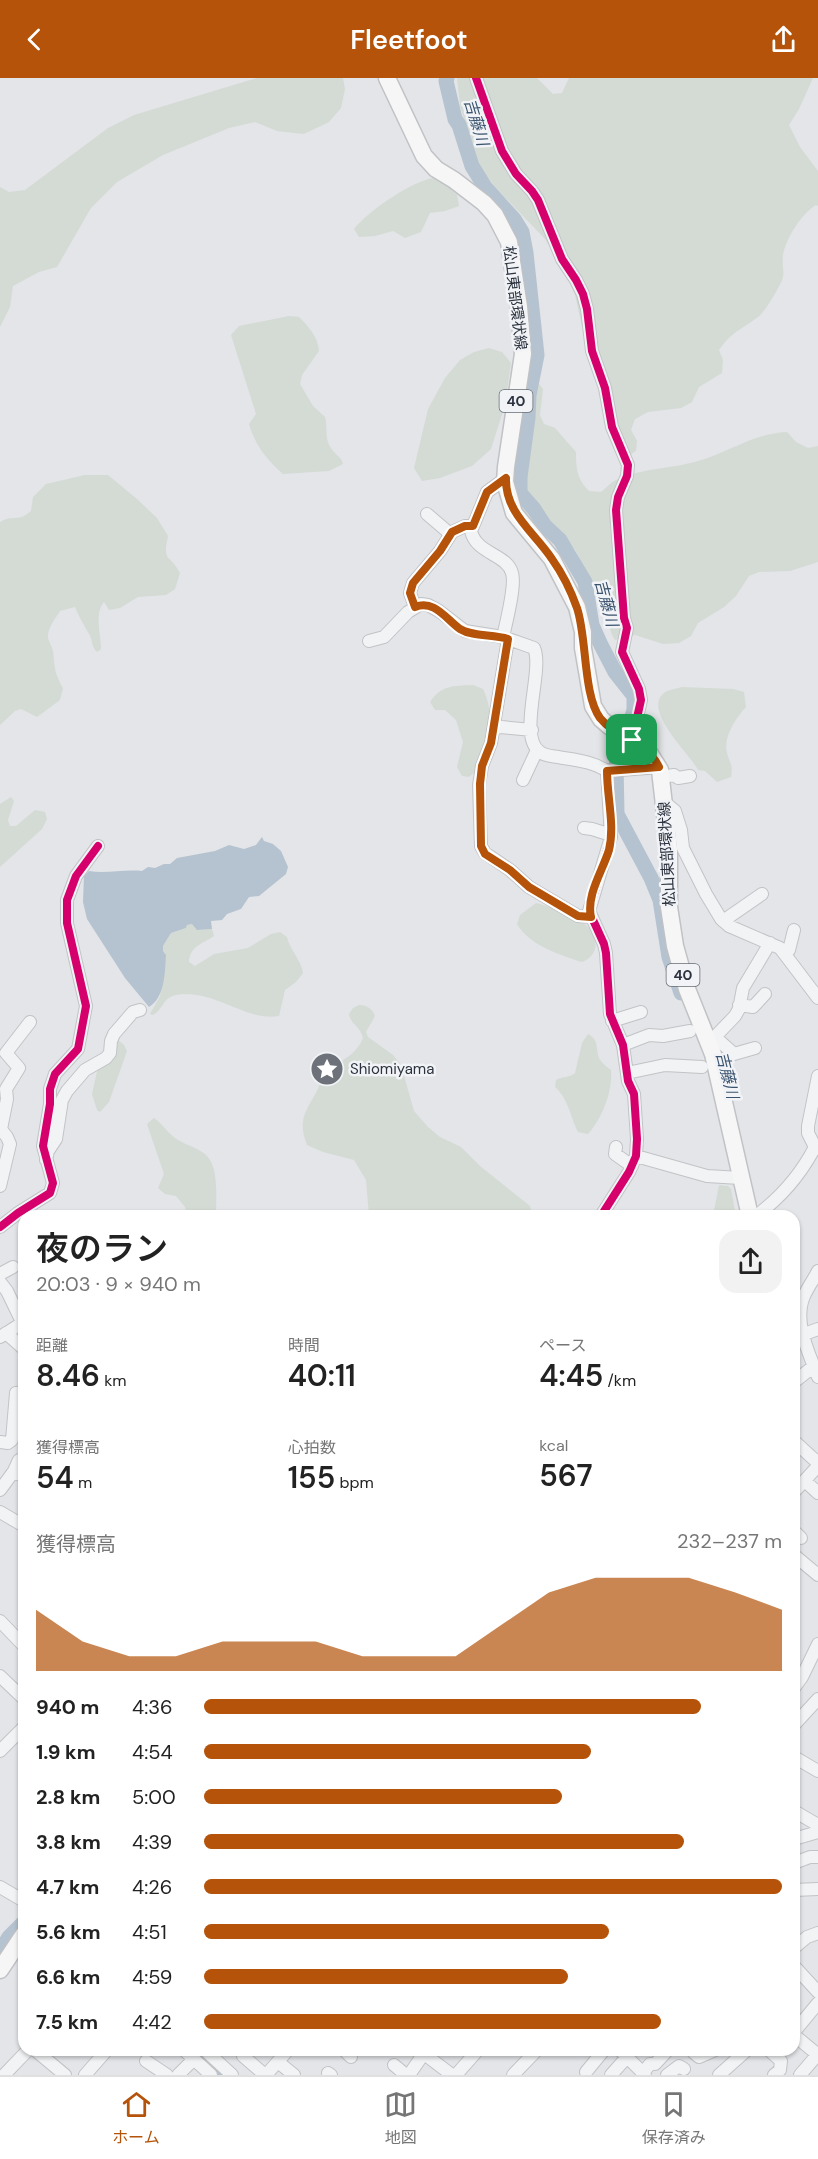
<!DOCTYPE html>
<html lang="ja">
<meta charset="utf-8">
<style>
:root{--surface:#fff;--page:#f2f2f2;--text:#222;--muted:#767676;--line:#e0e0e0;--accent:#b45309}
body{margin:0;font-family:"DM Sans","Noto Sans JP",sans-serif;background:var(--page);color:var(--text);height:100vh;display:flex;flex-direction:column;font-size:22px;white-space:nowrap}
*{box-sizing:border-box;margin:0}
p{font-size:20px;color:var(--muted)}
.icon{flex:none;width:33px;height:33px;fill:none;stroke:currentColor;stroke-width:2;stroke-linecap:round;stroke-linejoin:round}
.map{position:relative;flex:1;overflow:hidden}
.sheet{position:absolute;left:18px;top:1132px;width:782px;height:846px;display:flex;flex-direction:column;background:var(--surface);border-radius:18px;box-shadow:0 2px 4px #0004}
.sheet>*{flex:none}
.pin{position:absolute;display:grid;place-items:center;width:51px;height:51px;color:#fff;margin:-26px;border-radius:12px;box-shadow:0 3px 9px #0006}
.round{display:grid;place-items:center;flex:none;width:63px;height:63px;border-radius:18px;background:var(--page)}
.summary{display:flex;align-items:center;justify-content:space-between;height:102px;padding:0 18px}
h1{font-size:33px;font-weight:600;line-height:45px}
.stats{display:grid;grid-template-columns:repeat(3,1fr);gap:9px;height:102px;padding:6px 18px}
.stats div{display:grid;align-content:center}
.stats b{font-size:30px;font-weight:600}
.stats small{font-size:16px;font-weight:400}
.stats p{font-size:16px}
.chart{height:168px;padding:12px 18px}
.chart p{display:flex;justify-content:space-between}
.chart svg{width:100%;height:108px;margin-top:6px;fill:var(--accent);opacity:.7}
ul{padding:0 18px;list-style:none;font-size:20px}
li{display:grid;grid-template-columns:96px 72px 1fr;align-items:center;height:45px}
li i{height:15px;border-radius:8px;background:var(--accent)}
header{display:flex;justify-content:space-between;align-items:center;height:78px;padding:0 18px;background:var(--accent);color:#fff;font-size:27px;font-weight:600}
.tab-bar{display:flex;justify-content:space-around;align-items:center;height:84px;border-top:2px solid var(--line);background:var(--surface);font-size:16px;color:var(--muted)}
.tab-bar a{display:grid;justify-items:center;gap:3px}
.tab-bar .on{color:var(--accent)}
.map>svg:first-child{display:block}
.green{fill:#d4dbd4}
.water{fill:#b5c2d0}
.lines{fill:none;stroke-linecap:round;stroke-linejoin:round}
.river{stroke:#b5c2d0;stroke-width:15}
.minor-casing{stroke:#c2c3c6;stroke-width:14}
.major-casing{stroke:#c0c2c5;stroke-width:19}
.minor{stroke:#f2f3f4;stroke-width:12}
.major{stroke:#f6f6f6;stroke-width:16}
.cycleway-casing{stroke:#f1f3f6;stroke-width:11}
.cycleway{stroke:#d6006c;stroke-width:8}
.route-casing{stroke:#fff;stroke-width:12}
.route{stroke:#b45309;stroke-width:8}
.labels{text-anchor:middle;stroke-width:5;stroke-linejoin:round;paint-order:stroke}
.shield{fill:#f1f3f6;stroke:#676d76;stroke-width:1.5}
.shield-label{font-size:14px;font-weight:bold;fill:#2c333f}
.street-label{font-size:15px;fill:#2c333f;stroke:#f1f3f6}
.poi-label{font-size:15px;fill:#2c333f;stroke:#f1f3f6;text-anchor:start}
.water-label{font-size:16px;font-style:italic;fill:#3a536e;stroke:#f1f3f6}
</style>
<header><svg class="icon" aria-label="back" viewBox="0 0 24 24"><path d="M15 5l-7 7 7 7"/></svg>Fleetfoot<svg class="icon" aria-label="share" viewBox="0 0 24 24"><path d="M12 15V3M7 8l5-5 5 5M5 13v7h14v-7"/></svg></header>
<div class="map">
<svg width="818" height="1997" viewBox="0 0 818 1997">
<rect width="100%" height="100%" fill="#e3e5e8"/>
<path class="green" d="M257,0H343L345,11L341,30L329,44L304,56L277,53L255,44L229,50L163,77L117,104L91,130L57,189L39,194L13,208L10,229L0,249V109L9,114L25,112L108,50L134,37Z
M457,0H537L553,16L562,15L569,0H813L799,31L789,47L800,69L818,93V128L816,127C802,135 786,160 783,177C781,193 788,194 777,212C772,221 765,233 758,239C741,252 732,253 719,272L723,282L722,295L699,309L692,324L681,330L648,334L635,341L631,352L637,363L636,373L630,377L616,373L595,291L584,257L575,217L565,194L545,161L495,109L477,85L460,28Z
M438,99L457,117L459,128L445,133L430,135L421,154L405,160L393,153L375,158L359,159L354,151C369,132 415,101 438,99Z
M289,238L299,239C309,249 318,259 319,273L302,297L300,306L313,328L325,339C328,349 324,360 331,370C335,377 341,378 343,386L329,393L283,396C267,382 255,367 249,346L256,336L231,257L239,248Z
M489,270L502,274L511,285L505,327L491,371L472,388L440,400L422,403L414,390L428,331L445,300L460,282L474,274Z
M535,301L543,311L540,337L544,346L555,350L576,374C576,391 577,401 589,413L601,414C606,410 611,404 616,402C641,390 672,391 698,383C730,374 752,356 787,354L796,364L808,370L818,368V484L790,493L759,494L749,498L736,518L724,529L698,545L691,558L679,565L663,566L635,557L615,562C610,555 610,549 607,540C603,530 594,522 590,512C581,487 582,474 560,455L548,459L534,449L523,434L519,422L518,399L523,371V315L531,302Z
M85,397H108L137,421L157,440L168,458C162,485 170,475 180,495L175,511L166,517L138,519L120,530L109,532L104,524C94,535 101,557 101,571L97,574C91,569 93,562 89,556C84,547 79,539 75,529L60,533C55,541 47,551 48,560C49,564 52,569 53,573C55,590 54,594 63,610L60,622L37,639L21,631L15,633L0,647V444C13,436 18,445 31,433L33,419L46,406Z
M473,607L483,611C498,642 485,666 474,695L469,699L462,698L457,689L463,664L456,642L445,632H435L430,624C441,607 454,608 473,607Z
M682,609L733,611L744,614L746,629C736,640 723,659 727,675C730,686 733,686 731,699L717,704L705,693L698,692C690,676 647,637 661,618C665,612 675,611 682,609Z
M11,719L14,723L8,742L10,748H16L35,732L45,734L47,741L42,751L0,789V726Z
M536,825C540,825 572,838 577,840C594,850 606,874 582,884C560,877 529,867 517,846L520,837Z
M193,846L197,852L212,851L214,858C202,866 190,868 189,884L195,888L214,876L248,870L271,856L280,854L287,859C290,873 301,881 303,895L296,904L285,912L279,938C246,944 213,910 176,917C163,919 163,932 153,937L150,936L160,918L166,877L163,873V868L171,855L186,850L187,847Z
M359,927C368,927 372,931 375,938L366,954L368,959L393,977L401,987L414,1033L428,1049L440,1059L461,1069L480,1088L530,1128L533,1138H369L366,1102L354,1082L323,1074L307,1067C298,1044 304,1035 316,1015C321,1005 323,995 334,988C346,980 357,975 363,960C361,949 350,946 349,936L353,930Z
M588,956C600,962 595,972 600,982C603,986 607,989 611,992C613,1013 602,1041 588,1056L578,1054C570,1038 569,1022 555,1009L556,1002C563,998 569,1000 575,995L582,965Z
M118,962L124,967L127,973L109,1024L100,1034L97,1032L92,1016L98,989L113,966Z
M154,1040C163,1046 169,1057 178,1062C188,1068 199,1070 207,1078C219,1090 216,1123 216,1138H187L185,1129L176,1118L165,1116L158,1110L164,1096L147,1046Z
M719,1107L728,1108L731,1111L736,1138H713Z"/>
<path class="water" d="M262,759L264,763L273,766L281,773L288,789L286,796L259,818L249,819L241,831L227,836L222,842L211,843L212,851L197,852L192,846L187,847L186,850L171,855L163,868V873L166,877C165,893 165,920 149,929L125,900L87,841L83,824L84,798L89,793C106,796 124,791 142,793L148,789L155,790L164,786H170L177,780L215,773L229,767L244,771L256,767Z"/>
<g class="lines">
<path class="river" d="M447,0L446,3L455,41L459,47L472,88L485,109L514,141L522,154L526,175L537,277L529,317L528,340L520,399V415L534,431L545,448L560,462L585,504L592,547L601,567L615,594L634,618V632L616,687L617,736L651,800L660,822L669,879L681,915
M0,1873L9,1859L24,1844
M195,1972L222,1997"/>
<g class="minor-casing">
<path id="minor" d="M476,0L502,73L516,96L532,113L538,122L562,181L576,202L583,216L587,231L592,273L605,310L612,349L628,387L627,398L618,419L616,432L624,540L627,550L622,574L639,611L641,622L632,662L621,692L607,693L611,759L589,833L604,866L606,875L610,936L623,967L628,1003L634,1016L637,1061L636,1078L629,1094L601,1138
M427,436L448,454H452
M415,529L410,515L413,505L440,473L452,454L465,448H473
M503,559C506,545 516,507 512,495C507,476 476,476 471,453L487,414L506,400
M508,561L491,665L482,688L479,707L481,768L485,775L510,792L529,809L578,838L591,839
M369,563L384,559L408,534L421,526L428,527L439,533L465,553L503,559L534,570C544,592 517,658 540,674C545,678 552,678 558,679C575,682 592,683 607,693
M493,651L501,649L532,652
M621,692L659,689
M661,699L674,697L678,700L690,698
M523,702L537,672
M664,724L675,733L681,752L683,770L706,816L721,841L729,848L780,870L818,920
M584,750L592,751L611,757
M723,843L762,816
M786,876L789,872L794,852
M739,927L753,929L765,916
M612,943L641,934
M715,959L734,976L755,970
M708,966L735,938L739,931L743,910L770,865
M623,967L649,957L663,958L690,953
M627,995L665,987L702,989
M0,1050L7,1059L10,1066L0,1108
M1,1051L7,1021L6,1011L19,990L6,975L30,944
M616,1069L615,1076L632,1088
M636,1078L707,1098L740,1100
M46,1082L48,1073L56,1061L62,1022L67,1013L85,992L106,980L110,975L111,963L114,956L133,934L140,932
M756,1138C780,1120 801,1096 815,1069L808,1055V1048L818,998
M0,1149L18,1135L50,1115L53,1105L43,1068L50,1026V1011L55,996L78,971L86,928L67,845V822L76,798L98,768
M818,1193C814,1201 808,1209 804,1218C793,1244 809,1275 818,1299
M0,1196L13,1189
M0,1204L7,1213L22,1244
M6,1255L24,1271
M0,1259L24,1244
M794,1265L807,1255L818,1251
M794,1304L814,1288
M794,1363L818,1385
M0,1364L8,1365L12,1362L16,1315L24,1314
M14,1393L19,1382
M805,1403L818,1415
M0,1412L14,1393L24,1399
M794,1414L818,1388
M0,1434L24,1448
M794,1453L801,1460
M794,1477L818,1497
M0,1543L24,1568
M0,1598L24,1621
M794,1610L802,1599L818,1566
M794,1647L818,1621
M0,1673L24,1649
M794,1679L818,1693
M794,1733L818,1747
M794,1761L818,1754
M794,1785L810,1779H818
M0,1809L24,1823
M794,1812L818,1811
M794,1870L807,1859L818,1855
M794,1888L818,1914
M794,1954L818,1925
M794,1957L817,1976
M35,1972L65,1997
M184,1972L211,1997
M205,1972L232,1997
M344,1972L351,1979
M419,1972L452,1997
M620,1972L645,1997
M769,1972L781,1983L780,1992L774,1997
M693,1974L699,1979L715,1972
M243,1978L265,1997
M146,1983L167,1997
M278,1984L294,1997
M394,1987L406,1997
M586,1994L604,1972
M328,1995L331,1997
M643,1995L650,1986H655L668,1972
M4,1997L28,1972
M85,1997L107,1972
M178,1997L194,1981
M266,1997L288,1972
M409,1997L420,1981L421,1974
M456,1997L478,1972
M513,1997L537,1972
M611,1997L627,1979
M667,1997L679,1988L684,1991
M719,1997L747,1972
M800,1997L818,1976"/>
</g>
<g class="major-casing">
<path id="major" d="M387,0L424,78L436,91L454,102L484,125L495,137L509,164L519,229L523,276L506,389L505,404L514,435L552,481L577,529L583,554V570L593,628L601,641L609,648L650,676L660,692L669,771V829L675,868L687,911L713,976L750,1138
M0,1892L24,1856"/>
</g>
<use href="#minor" class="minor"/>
<use href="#major" class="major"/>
<g class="cycleway-casing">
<path id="cycleway" d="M476,0L502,73L516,96L532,113L538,122L562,181L576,202L583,216L587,231L592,273L605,310L612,349L628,387L627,398L618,419L616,432L624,540L627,550L622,574L639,611L641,622L632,662L621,692L607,693L611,759L589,833L604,866L606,875L610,936L623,967L628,1003L634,1016L637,1061L636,1078L629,1094L601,1138
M0,1149L18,1135L50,1115L53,1105L43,1068L50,1026V1011L55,996L78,971L86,928L67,845V822L76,798L98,768"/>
</g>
<use href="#cycleway" class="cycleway"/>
</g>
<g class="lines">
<g class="route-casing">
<path id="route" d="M506,400C505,435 534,454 552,481C562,495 571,513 577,530C587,559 583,617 600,640C617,661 647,663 659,689L607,693C607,719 615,747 609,772C603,792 586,817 591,839L578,838L529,809L510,792L485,776L481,768L480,706L482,688L491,665L508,561C493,556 473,559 460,551C446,541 434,521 415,529L410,515L413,505L440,473L452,454L465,448H473L487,414Z"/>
</g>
<use href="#route" class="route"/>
</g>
<defs>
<g id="sight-disc" transform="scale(1.725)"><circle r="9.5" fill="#6c717a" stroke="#f1f3f6"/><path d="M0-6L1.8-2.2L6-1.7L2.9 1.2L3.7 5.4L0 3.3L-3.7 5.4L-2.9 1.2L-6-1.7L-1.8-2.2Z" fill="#fff"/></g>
</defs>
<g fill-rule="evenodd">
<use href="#sight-disc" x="327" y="991"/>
</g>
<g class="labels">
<g class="shield">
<rect x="499.5" y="312" width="33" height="22" rx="4.5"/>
<rect x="666.5" y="886" width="33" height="22" rx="4.5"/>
</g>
<g class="shield-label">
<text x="516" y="328">40</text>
<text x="683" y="902">40</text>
</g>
<g class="street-label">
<text transform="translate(515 220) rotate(83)" y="5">松山東部環状線</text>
<text transform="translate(667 776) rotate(-93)" y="5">松山東部環状線</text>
</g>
<g class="poi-label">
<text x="350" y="996">Shiomiyama</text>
</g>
<g class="water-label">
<text transform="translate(477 44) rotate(73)" y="6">吉藤川</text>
<text transform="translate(607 525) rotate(75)" y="6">吉藤川</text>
<text transform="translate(728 997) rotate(76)" y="6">吉藤川</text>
</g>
</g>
</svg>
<div class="pin" style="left:632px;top:662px;background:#1e9e55"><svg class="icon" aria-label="arrive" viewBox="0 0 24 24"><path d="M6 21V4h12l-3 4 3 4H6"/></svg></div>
<section class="sheet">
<div class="summary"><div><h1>夜のラン</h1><p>20:03 · 9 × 940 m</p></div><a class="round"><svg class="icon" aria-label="share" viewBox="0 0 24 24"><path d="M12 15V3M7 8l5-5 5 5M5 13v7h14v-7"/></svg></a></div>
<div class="stats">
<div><p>距離</p><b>8.46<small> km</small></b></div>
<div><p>時間</p><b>40:11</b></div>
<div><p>ペース</p><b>4:45<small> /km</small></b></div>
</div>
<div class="stats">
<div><p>獲得標高</p><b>54<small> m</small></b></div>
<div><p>心拍数</p><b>155<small> bpm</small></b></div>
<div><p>kcal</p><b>567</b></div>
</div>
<div class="chart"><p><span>獲得標高</span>232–237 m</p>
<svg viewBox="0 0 160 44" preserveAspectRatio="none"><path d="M0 44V19L10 32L20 38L30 38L40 32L50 32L60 32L70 38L80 38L90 38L100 25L110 12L120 6L130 6L140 6L150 12L160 19V44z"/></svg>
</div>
<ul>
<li><b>940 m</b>4:36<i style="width:86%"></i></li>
<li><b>1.9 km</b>4:54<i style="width:67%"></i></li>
<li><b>2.8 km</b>5:00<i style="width:62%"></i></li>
<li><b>3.8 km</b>4:39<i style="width:83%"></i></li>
<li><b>4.7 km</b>4:26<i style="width:100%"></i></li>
<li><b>5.6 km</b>4:51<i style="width:70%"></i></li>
<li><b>6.6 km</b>4:59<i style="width:63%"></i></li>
<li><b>7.5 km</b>4:42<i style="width:79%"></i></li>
</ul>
</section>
</div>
<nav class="tab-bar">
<a class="on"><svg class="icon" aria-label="home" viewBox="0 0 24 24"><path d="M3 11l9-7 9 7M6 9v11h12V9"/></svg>ホーム</a>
<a><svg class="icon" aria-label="map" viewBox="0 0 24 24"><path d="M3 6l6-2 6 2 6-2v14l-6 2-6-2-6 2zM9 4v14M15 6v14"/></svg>地図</a>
<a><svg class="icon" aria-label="saved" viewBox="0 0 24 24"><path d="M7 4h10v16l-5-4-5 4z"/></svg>保存済み</a>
</nav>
